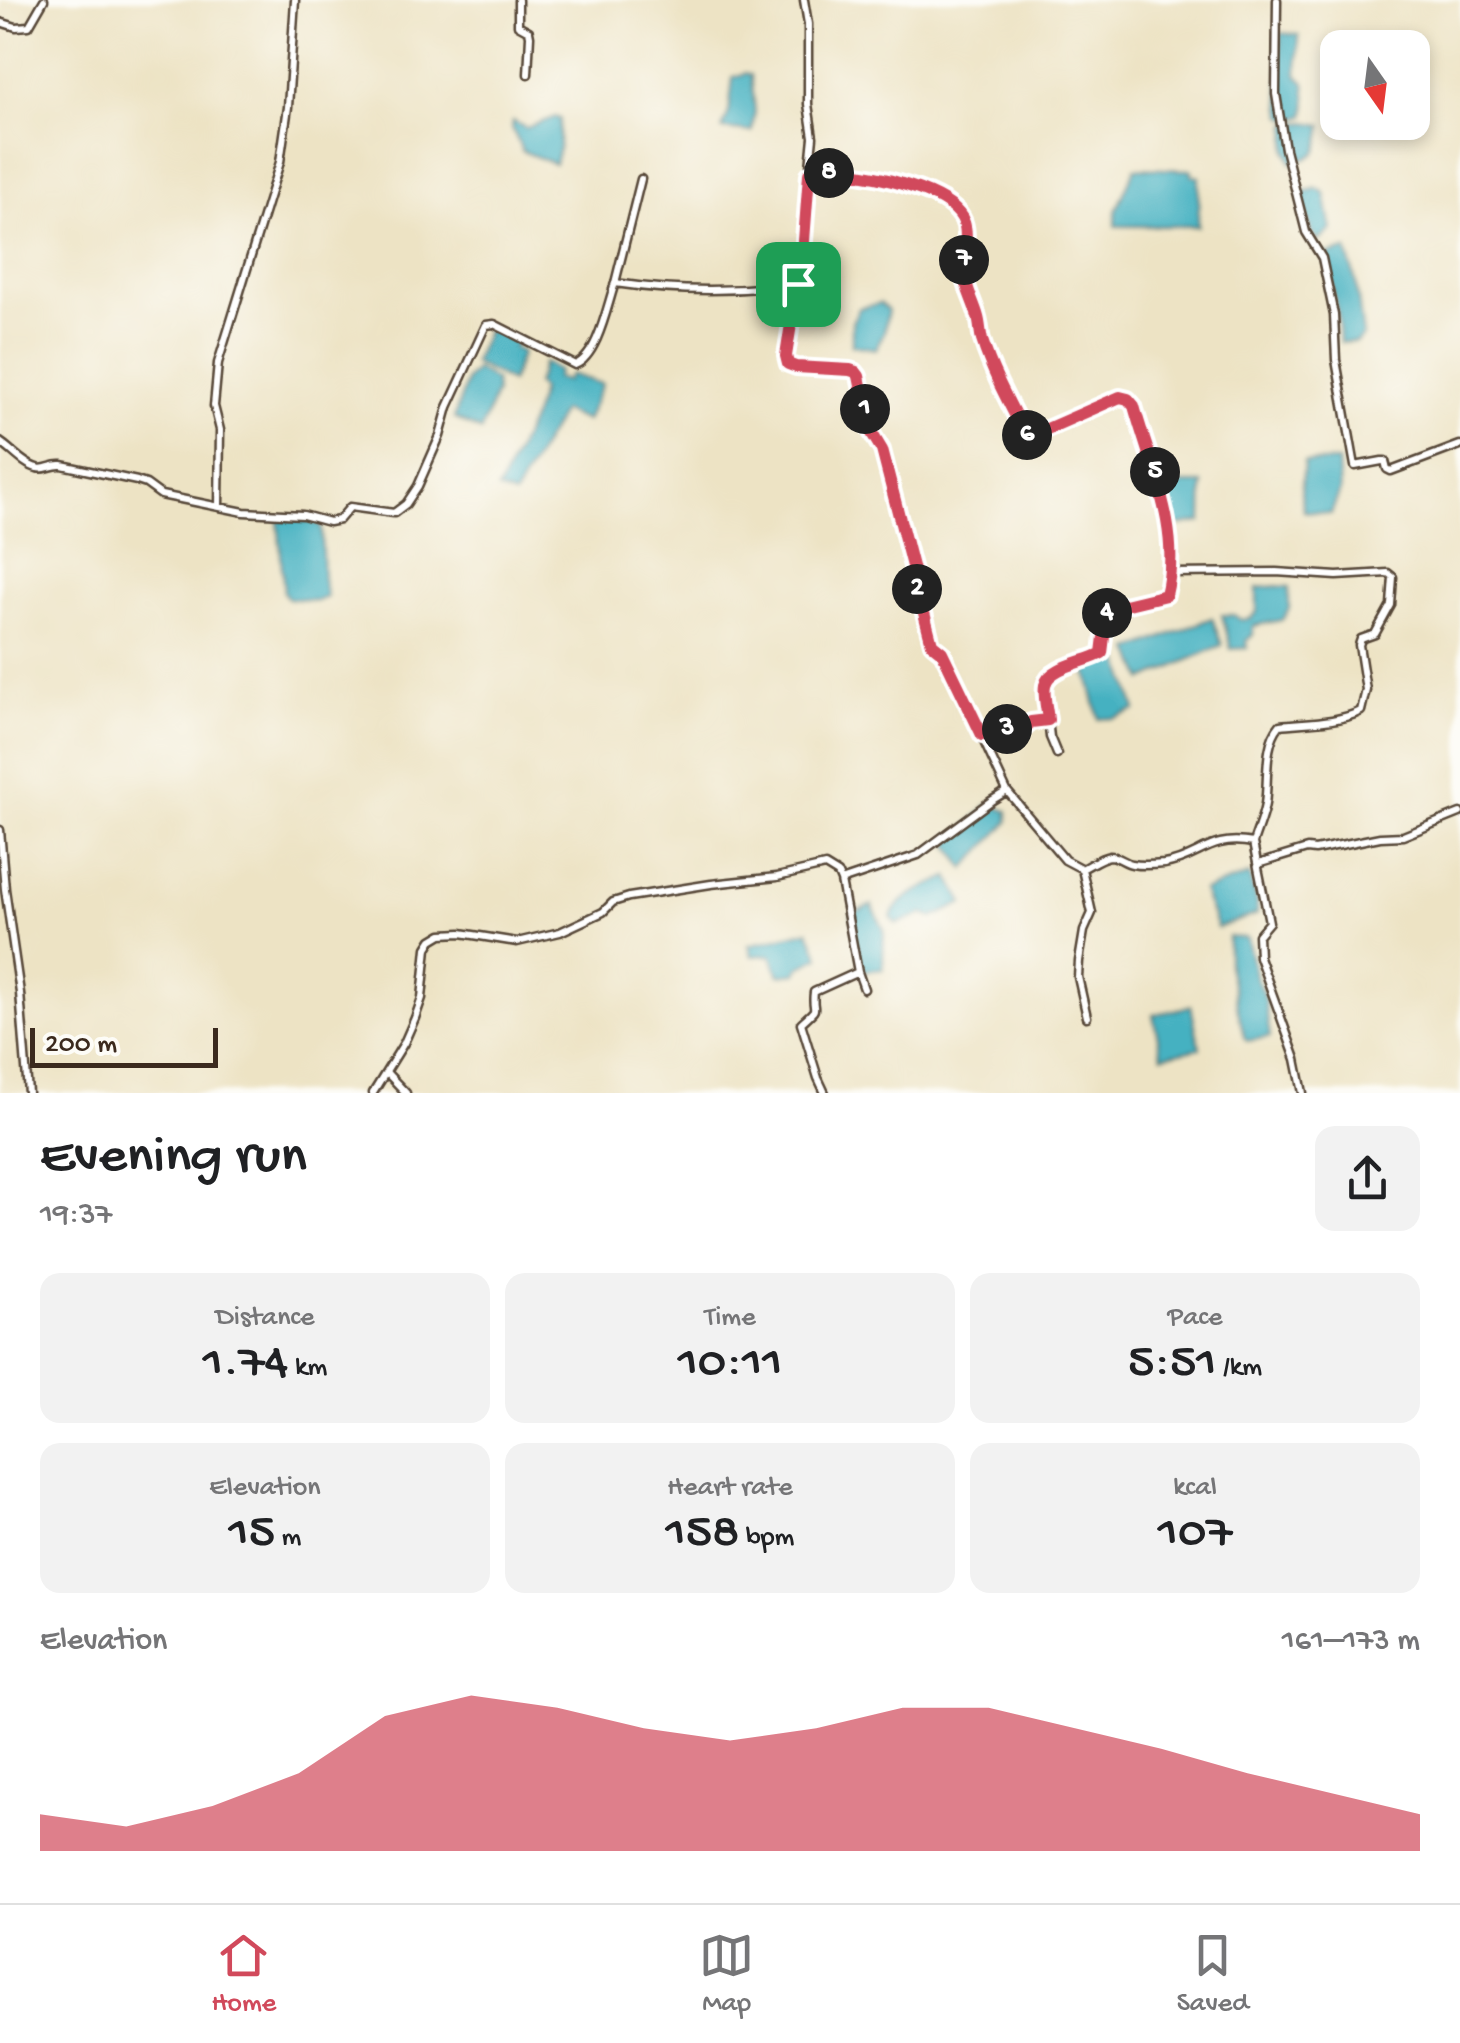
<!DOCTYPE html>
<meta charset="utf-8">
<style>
:root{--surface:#fff;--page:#f2f2f2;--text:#202124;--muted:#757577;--line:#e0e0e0;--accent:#d1495b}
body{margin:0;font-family:"Gochi Hand",sans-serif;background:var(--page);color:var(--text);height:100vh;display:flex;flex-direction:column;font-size:38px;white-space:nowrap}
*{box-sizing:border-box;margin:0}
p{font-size:32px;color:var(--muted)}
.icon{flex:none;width:55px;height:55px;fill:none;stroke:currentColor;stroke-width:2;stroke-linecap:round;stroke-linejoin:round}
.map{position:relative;height:1093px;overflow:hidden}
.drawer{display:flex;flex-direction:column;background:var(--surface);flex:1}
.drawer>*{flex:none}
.needle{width:65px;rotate:166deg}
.tools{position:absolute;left:1320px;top:30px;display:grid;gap:20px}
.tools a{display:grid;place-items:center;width:110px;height:110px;border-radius:20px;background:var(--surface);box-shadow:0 5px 15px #0003;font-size:50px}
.scale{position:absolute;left:30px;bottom:25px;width:188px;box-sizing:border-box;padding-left:10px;border:5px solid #3b2a1e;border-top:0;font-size:28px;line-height:35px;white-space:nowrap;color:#3b2a1e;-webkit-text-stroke:8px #fdfcf7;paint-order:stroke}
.pin{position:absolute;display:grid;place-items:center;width:85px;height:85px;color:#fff;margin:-42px;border-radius:20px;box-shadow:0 5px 15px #0006}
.km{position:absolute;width:50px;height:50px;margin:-25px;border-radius:50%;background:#222;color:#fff;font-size:28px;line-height:50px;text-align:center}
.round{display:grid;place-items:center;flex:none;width:105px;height:105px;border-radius:20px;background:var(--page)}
.headline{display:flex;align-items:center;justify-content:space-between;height:170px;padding:0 40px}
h1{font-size:55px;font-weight:600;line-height:75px}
.metrics{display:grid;grid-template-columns:repeat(3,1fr);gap:15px;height:170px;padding:10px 40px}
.metrics div{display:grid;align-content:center;border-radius:20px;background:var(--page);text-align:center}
.metrics b{font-size:50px;font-weight:600}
.metrics small{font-size:28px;font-weight:400}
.metrics p{font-size:28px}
.chart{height:280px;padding:20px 40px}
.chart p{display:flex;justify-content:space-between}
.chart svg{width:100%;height:180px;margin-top:10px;fill:var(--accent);opacity:.7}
.menu{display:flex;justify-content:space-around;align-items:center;height:140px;border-top:2px solid var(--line);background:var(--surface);font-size:28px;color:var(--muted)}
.menu a{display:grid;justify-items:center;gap:5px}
.menu .active{color:var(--accent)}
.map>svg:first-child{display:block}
.water{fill:#44b1c1;stroke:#406e70;stroke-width:2.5}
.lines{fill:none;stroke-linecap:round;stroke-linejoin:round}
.street-casing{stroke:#564637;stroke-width:11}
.street{stroke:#fff;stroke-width:6}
.route-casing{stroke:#fff;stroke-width:20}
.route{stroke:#d1495b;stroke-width:12}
</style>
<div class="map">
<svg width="1460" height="1093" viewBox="0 0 1460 1093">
<rect width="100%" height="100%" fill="#fdfcf7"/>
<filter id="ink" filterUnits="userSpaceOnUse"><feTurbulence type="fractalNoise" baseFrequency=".01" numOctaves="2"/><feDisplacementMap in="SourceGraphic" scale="20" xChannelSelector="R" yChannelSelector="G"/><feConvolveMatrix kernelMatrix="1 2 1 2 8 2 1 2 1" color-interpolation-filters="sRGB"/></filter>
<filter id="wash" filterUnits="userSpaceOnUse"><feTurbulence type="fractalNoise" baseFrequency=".0048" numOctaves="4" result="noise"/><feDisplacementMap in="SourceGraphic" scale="40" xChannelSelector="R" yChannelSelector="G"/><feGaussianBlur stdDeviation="2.25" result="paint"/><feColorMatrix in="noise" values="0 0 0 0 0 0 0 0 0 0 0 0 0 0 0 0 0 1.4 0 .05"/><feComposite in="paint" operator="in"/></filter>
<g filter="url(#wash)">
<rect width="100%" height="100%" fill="#ede3c4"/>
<path class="water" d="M1281,33L1299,35L1297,75L1305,83L1307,104L1305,116L1292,120L1283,116L1279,87Z
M746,73L751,75L755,111L752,132L722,129L729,112L733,77Z
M555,117L560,119L559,147L555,164L522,151L512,128L513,121L526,128Z
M1306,122L1323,125C1319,152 1319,157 1292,163L1287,150L1288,124Z
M1135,168L1192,170V175L1199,177L1198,226H1116V211Z
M1317,188L1325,193L1332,230L1319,241L1311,232L1301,194Z
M1347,250L1356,283L1363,336L1356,342L1340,343L1338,316L1326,255Z
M880,303L888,310L884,332L876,349L852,345V322L859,308Z
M488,329L516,341L514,348L522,352L511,382L473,363Z
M544,362L558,371L556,378L566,381L570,374L602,384L586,421L562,411L514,496L498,490L533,416L541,390L536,384Z
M476,369L495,381L496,392L481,431L454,418L467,379Z
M1304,462H1338L1340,491L1331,514L1304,511L1301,493Z
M1168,484H1203L1202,522L1174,526L1169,495L1163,492Z
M286,516L319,524L321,527L323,579L327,597L317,601L288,598L284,593L278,520Z
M1276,586L1289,587V609L1282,620L1253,626V635L1246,641L1247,648L1231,649L1222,615H1234L1241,620L1251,618L1257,612V588Z
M1212,618L1222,645L1144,680L1131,650Z
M1119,655L1136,710L1114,718L1099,719L1086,667Z
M989,804L1008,811V822L965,869L949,844Z
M1249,875L1257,903V914L1217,928L1203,891Z
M949,877L964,903L933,918L923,914L897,924L891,917C898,896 930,885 949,877Z
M872,905L884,930L883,969L862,971L851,914Z
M809,930L820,957L800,967L797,973L779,975L771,955L752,956L749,945Z
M1228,937L1247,938L1256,978L1265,998L1270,1037L1247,1041L1244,1037L1228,965Z
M1191,1006L1200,1048L1162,1056L1153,1015Z"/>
</g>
<g filter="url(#ink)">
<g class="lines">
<g class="street-casing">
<path id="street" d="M518,0V25L529,31L530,36L528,74
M1277,0L1276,94L1285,149L1306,232L1322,258L1334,315L1336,360L1355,466L1382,461H1385L1387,469L1391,471L1460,445
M0,22L16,27L29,26L44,0
M809,175L842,172L883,178L931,193L940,201L951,206L962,217L966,229L963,273L979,319L982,339L1000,385L1024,433L1031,436L1120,397L1128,399L1134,406C1151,467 1183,530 1166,595L1112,608L1107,612L1103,653C1088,662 1048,667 1045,685C1043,696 1047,709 1048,720L1031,722L1023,730L1014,728L982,735
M641,179L615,283C675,292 738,292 798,284L813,137L808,104V24L804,0
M798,284C792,309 783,339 788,364L796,367L849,370L855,371L859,376L870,430L882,450L928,635L932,644L942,652L1007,791L1065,860L1082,869C1090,865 1101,857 1110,856C1118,856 1125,863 1132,864C1142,866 1154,865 1164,864C1201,858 1208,835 1253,843L1269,922L1258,935L1259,957L1296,1059L1303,1093
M0,442C11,449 24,465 37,468C45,471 52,464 62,465L137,481L146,484L161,495L244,512L303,515L329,522L339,520L350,507L394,513L406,504L418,486L440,436L448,407L486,325L494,324L575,365C598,356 607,306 615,283
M219,507L220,430L214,406L218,363L280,162L288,107L295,0
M1169,573L1276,572L1337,576L1388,573L1393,577L1391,605L1375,634L1361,639L1359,645L1366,690L1361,711C1338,723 1306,722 1280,725C1263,745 1269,779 1265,804C1263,817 1257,830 1253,843
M1048,720L1050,737L1057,754
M0,830L5,889L20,993L28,1093
M1258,864L1307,849L1315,850L1380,837L1403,836L1460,813
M1082,869L1092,913L1084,931L1079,961L1078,977L1087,1017
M864,989L858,972L841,881L918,855L991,801L1007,791
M386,1072L406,1093
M373,1093L404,1043L415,1018L422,998L427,948L432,940L442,934L461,933L517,942L560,932L603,912L613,902L629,897L711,884L777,877L825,866L838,874L841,881
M825,1093L818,1078L801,1023C822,1004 811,1015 814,992L858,972"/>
</g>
<use href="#street" class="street"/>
</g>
</g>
<g class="lines" filter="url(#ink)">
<g class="route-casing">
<path id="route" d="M842,172C874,175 946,190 962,218C971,234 961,255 964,272C965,287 974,302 978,317C980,324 980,332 982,340C992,372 1009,403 1024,432L1031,436L1120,397L1128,399L1134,406C1151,468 1182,530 1166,595L1112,608L1107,612L1102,653C1088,662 1049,666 1045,685C1043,695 1047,709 1048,720L1031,722L1023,730L1014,728L982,735L942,652L932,644L882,450L870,430L859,376L856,372L850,370L796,367L788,364L786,356L804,241L809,174Z"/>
</g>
<use href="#route" class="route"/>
</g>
</svg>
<div class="tools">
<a><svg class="needle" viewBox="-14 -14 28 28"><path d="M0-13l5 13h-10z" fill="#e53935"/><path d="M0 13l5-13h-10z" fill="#757577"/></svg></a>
</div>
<div class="scale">200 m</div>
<div class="pin" style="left:798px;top:284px;background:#1e9e55"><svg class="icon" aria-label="arrive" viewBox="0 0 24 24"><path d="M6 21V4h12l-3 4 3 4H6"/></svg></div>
<b class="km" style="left:865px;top:409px">1</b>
<b class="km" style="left:917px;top:589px">2</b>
<b class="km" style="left:1007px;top:729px">3</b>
<b class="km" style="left:1107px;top:613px">4</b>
<b class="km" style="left:1155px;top:472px">5</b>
<b class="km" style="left:1027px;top:435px">6</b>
<b class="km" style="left:964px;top:260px">7</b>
<b class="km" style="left:829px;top:173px">8</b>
</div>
<section class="drawer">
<div class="headline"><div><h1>Evening run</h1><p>19:37</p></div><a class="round"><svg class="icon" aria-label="share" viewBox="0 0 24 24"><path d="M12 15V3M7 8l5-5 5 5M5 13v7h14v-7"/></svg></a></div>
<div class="metrics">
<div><p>Distance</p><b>1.74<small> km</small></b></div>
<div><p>Time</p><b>10:11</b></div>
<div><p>Pace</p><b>5:51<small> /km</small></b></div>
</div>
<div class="metrics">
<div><p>Elevation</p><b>15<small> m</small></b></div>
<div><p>Heart rate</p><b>158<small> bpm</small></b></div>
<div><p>kcal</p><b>107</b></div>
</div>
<div class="chart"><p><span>Elevation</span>161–173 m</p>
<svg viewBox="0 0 160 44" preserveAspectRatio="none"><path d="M0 44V35L10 38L20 33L30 25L40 11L50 6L60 9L70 14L80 17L90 14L100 9L110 9L120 14L130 19L140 25L150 30L160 35V44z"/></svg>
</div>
</section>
<nav class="menu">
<a class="active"><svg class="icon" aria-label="home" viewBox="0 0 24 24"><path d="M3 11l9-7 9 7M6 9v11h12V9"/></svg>Home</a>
<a><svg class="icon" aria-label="map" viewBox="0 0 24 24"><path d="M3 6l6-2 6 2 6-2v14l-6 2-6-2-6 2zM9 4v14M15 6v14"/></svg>Map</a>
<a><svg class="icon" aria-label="saved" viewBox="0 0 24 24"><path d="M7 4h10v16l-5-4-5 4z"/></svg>Saved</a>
</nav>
